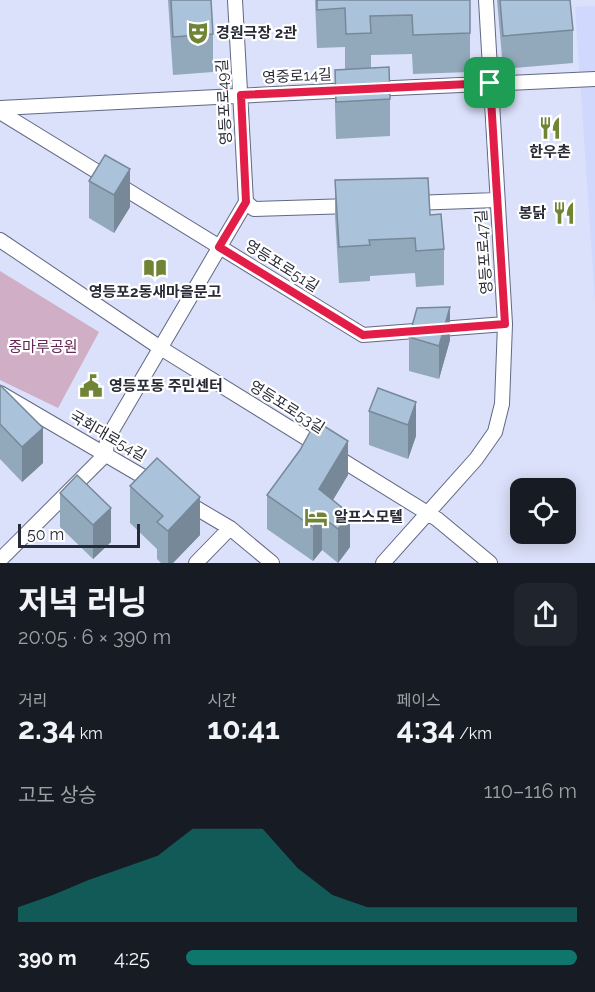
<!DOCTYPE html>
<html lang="ko">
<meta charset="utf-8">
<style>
:root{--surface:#171b24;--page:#20242c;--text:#f1f3f6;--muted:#9ea1a6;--accent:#0f766e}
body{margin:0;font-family:Raleway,"Noto Sans KR",sans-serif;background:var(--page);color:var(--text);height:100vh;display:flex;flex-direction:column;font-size:22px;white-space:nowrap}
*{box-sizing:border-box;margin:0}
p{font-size:20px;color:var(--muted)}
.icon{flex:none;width:33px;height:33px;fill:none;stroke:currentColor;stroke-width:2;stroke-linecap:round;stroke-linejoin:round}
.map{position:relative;height:563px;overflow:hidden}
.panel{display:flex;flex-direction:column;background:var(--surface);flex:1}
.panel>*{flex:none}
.controls{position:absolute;left:510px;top:478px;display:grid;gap:12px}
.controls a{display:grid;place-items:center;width:66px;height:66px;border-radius:12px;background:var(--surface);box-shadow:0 3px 15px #0003;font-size:30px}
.scale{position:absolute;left:18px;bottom:15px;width:122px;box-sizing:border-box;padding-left:6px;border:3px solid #282a35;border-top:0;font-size:16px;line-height:21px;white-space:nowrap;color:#282a35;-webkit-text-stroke:4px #fff;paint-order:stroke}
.pin{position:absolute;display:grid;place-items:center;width:51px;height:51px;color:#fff;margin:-26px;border-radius:12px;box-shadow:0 3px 9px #0006}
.round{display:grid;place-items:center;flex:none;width:63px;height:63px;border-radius:12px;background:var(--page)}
.summary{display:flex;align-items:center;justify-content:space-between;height:102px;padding:0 18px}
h1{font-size:33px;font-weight:700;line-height:45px}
.stats{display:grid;grid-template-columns:repeat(3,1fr);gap:9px;height:102px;padding:6px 18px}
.stats div{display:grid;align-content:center}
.stats b{font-size:30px;font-weight:700}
.stats small{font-size:16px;font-weight:400}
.stats p{font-size:16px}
.chart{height:168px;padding:12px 18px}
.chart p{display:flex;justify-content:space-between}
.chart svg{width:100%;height:108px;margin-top:6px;fill:var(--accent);opacity:.7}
ul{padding:0 18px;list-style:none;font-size:20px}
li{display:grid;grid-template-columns:96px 72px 1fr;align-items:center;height:45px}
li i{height:15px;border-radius:8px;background:var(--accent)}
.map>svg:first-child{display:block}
.built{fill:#d0d8fe}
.green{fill:#d0aec6}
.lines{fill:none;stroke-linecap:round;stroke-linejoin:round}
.minor-casing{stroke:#636883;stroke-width:16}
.minor{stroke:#fff;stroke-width:14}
.wall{fill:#92a8bb}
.shaded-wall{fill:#789}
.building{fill:#aac3da;stroke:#789;stroke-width:1.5}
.route-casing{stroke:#fff;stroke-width:12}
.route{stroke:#e11d48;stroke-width:8}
.labels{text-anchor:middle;stroke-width:4.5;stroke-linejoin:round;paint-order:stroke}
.poi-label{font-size:15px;font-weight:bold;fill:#282a35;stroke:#fff;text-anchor:start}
.street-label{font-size:15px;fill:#282a35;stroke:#fff}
.park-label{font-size:15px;fill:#662757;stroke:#fff}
</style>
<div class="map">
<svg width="595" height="563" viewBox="0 0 595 563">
<rect width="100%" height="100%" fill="#dbe1fa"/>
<path class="built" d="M595,6V300L575,7Z"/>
<path class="green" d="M0,271L99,332L58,408L0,380Z"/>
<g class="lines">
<g class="minor-casing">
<path id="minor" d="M372,89L595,79
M0,108L353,90
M0,112L363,335L505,324
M246,202L254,209L351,206
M412,203L497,200
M0,240L159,347L437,519L490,563
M0,393L154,483
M186,502L230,528L272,563
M0,560L106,454L107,439L246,202L235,0
M196,563L230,528
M383,563L476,459L495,432L502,404L505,324L486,0"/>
</g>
<use href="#minor" class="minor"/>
</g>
<path class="wall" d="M168,0H211L213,34V72L173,75Z
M315,0H470V72L413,74L412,54L371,55V68L390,99V136L336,139L335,107V70L345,69V47L317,48Z
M497,0H570L573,30V63L503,69Z
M105,155L130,207L114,233L89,218V181Z
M335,180L430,215L444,249V285L416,287L415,273L370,276V281L339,283L335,216Z
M409,337L450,340L439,379L409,371Z
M0,385L43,463L22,482L0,459Z
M378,388L416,436L408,459L369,445V411Z
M348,475L333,500L350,547L338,563L322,550L313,561L267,529V495Z
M130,486L200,535L173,563H161L157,559V549L130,523Z
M60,493L111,542L93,559L60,527Z"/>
<path class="shaded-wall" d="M130,169V207L114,233V195Z
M450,307V340L439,379V346Z
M416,402V436L408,459V425Z
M43,428V463L22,482V447Z
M348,441V475L322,518V550L313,561V527L319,489Z
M200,497V535L173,563H168V531Z
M111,508V542L93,559V525Z
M350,514V547L338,563V529Z"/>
<path class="building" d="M171,0H211L213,34L173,37Z
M317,0H470V33L413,35L412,15L370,16L371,33L346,34L345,8L317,10Z
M500,0H570L573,30L503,36Z
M389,67L390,99L336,102L335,70Z
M105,155L130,169L114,195L89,181Z
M428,178L430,215L441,214L444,249L416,251L415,238L369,240L370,245L339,247L335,180Z
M450,307L439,346L409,337L417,308Z
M0,385L43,428L22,447L0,424Z
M378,388L416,402L408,425L369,411Z
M316,421L348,441L319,489L350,514L338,529L322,517L313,527L267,495L300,450Z
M157,458L200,497L168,531L157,522L163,516L130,486Z
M77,475L111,508L93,525L60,493Z"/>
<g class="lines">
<g class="route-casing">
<path id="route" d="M490,83L505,324L363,335L219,247L246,202L241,95Z"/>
</g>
<use href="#route" class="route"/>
</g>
<defs>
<g id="theatre-bare" transform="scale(1.8)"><path d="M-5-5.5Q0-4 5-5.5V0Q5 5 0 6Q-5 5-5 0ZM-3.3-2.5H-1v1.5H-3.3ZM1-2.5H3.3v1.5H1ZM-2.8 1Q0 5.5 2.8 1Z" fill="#708435" stroke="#fff" stroke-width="2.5" paint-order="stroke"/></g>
<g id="restaurant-bare" transform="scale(1.8)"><path d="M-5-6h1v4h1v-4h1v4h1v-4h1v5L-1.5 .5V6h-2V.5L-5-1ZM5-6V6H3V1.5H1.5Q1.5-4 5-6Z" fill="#708435" stroke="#fff" stroke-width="2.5" paint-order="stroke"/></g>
<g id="library-bare" transform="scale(1.8)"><path d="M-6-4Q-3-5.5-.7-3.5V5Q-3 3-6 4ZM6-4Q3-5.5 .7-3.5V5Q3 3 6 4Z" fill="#708435" stroke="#fff" stroke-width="2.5" paint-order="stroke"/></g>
<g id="civic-bare" transform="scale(1.8)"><path d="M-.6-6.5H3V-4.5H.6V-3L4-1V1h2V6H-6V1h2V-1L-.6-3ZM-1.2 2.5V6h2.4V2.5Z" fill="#708435" stroke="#fff" stroke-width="2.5" paint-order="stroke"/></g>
<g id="hotel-bare" transform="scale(1.8)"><path d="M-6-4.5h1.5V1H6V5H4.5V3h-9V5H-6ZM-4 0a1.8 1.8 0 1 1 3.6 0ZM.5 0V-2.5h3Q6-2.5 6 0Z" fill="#708435" stroke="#fff" stroke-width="2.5" paint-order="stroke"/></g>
</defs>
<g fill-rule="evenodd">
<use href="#theatre-bare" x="198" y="33"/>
<use href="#restaurant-bare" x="550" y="128"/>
<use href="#restaurant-bare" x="564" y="213"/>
<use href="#library-bare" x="155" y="268"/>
<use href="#civic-bare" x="91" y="386"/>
<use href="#hotel-bare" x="316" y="517"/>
</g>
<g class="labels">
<g class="poi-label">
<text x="216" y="38">경원극장 2관</text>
<text x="550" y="157" text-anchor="middle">한우촌</text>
<text x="546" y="218" text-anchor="end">봉닭</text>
<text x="155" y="297" text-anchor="middle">영등포2동새마을문고</text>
<text x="109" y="391">영등포동 주민센터</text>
<text x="334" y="522">알프스모텔</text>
</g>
<g class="street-label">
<text transform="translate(297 76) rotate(-3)" y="5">영중로14길</text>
<text transform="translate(224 102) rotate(-93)" y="5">영등포로49길</text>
<text transform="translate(484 252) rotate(-94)" y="5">영등포로47길</text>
<text transform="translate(282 266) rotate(32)" y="5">영등포로51길</text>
<text transform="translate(287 407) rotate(32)" y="5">영등포로53길</text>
<text transform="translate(108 436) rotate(30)" y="5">국회대로54길</text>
</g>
<g class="park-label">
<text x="43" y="352">중마루공원</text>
</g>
</g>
</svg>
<div class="controls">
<a><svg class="icon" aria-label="locate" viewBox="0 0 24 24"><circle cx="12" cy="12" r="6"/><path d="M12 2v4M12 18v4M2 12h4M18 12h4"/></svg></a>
</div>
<div class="scale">50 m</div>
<div class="pin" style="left:490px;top:83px;background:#1e9e55"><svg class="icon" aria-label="arrive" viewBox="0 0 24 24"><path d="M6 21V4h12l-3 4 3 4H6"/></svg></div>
</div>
<section class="panel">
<div class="summary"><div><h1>저녁 러닝</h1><p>20:05 · 6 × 390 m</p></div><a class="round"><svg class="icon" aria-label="share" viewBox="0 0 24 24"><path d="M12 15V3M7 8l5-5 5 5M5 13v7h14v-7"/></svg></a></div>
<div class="stats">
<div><p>거리</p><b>2.34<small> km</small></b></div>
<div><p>시간</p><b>10:41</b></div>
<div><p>페이스</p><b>4:34<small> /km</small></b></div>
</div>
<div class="chart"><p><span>고도 상승</span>110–116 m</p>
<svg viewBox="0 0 160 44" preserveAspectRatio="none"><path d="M0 44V38L10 33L20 27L30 22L40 17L50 6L60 6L70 6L80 22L90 33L100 38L110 38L120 38L130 38L140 38L150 38L160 38V44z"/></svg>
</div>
<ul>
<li><b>390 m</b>4:25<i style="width:100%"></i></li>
</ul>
</section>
